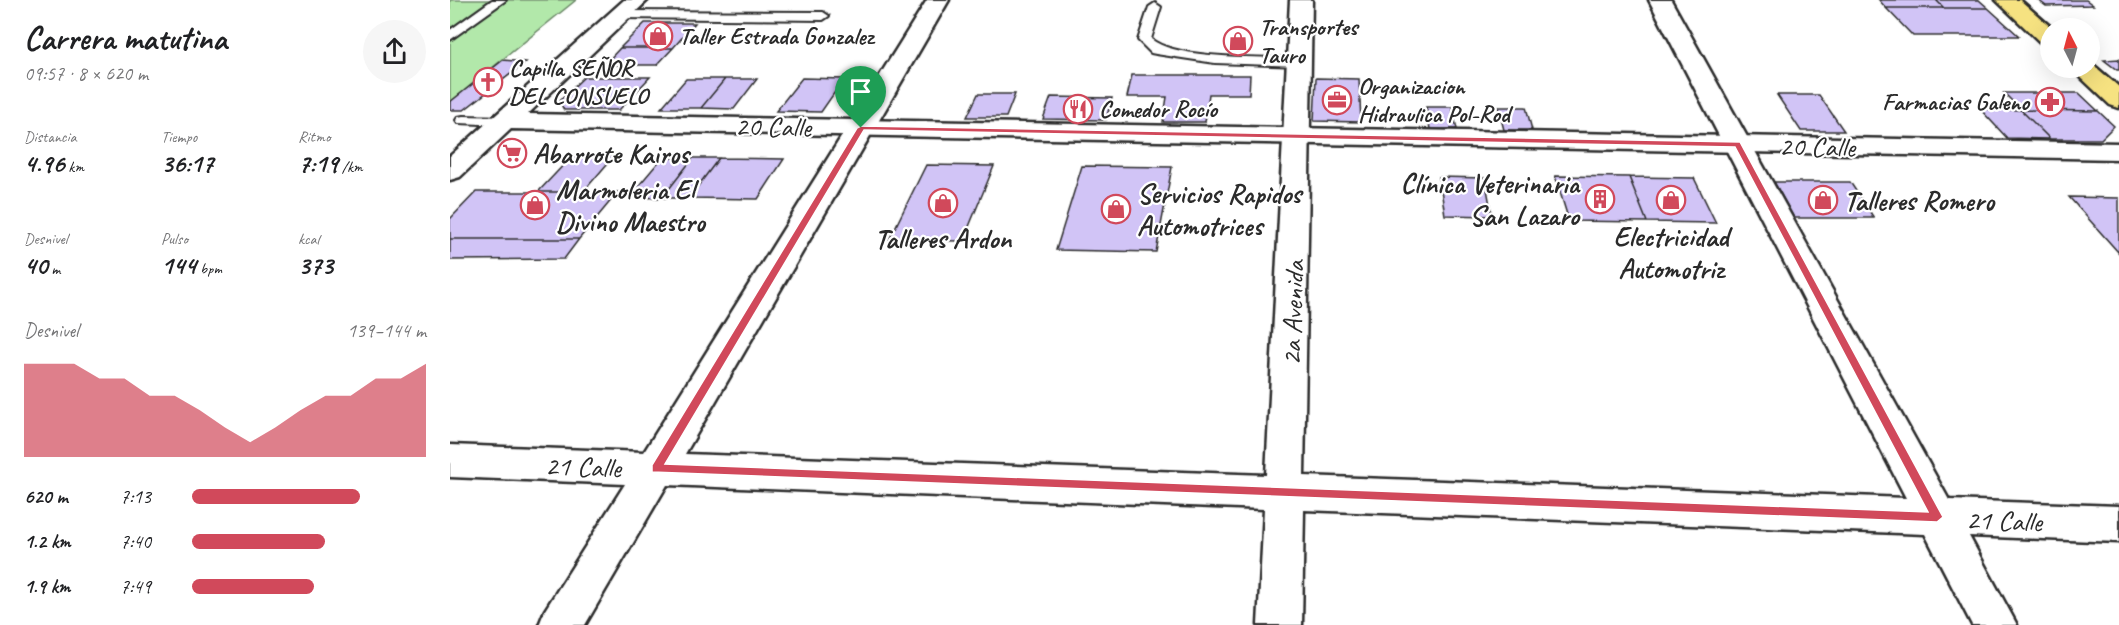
<!DOCTYPE html>
<html lang="es">
<meta charset="utf-8">
<style>
:root{--surface:#fff;--page:#f6f6f6;--text:#202124;--muted:#757577;--accent:#d1495b}
body{margin:0;font-family:Caveat,sans-serif;background:var(--page);color:var(--text);height:100vh;display:flex;flex-direction:column;font-size:22px;white-space:nowrap}
*{box-sizing:border-box;margin:0}
p{font-size:20px;color:var(--muted)}
.icon{flex:none;width:33px;height:33px;fill:none;stroke:currentColor;stroke-width:2;stroke-linecap:round;stroke-linejoin:round}
.map{position:relative;flex:1;overflow:hidden}
.panel{display:flex;flex-direction:column;background:var(--surface);width:450px}
.panel>*{flex:none}
.needle{width:39px;rotate:354deg}
.fabs{position:absolute;left:1590px;top:18px;display:grid;gap:12px}
.fabs a{display:grid;place-items:center;width:60px;height:60px;border-radius:50%;background:var(--surface);box-shadow:0 6px 24px #0002;font-size:30px}
.pin{position:absolute;display:grid;place-items:center;width:51px;height:51px;color:#fff;margin:-62px -26px;border-radius:50% 50% 50% 0;rotate:-45deg;box-shadow:0 0 6px #0007}
.pin .icon{rotate:45deg}
.round{display:grid;place-items:center;flex:none;width:63px;height:63px;border-radius:32px;background:var(--page)}
.summary{display:flex;align-items:center;justify-content:space-between;height:102px;padding:0 24px}
h1{font-size:33px;font-weight:700;line-height:45px}
.stats{display:grid;grid-template-columns:repeat(3,1fr);gap:9px;height:102px;padding:6px 24px}
.stats div{display:grid;align-content:center}
.stats b{font-size:26px;font-weight:700}
.stats small{font-size:16px;font-weight:400}
.stats p{font-size:16px}
.chart{height:168px;padding:12px 24px}
.chart p{display:flex;justify-content:space-between}
.chart svg{width:100%;height:108px;margin-top:6px;fill:var(--accent);opacity:.7}
ul{padding:0 24px;list-style:none;font-size:20px}
li{display:grid;grid-template-columns:96px 72px 1fr;align-items:center;height:45px}
li i{height:15px;border-radius:8px;background:var(--accent)}
main{display:flex;flex:1;min-height:0}
.map>svg:first-child{display:block}
.green{fill:#b2e8aa;stroke:#6e8a6a;stroke-width:1.5}
.building{fill:#d1c4f6;stroke:#2b2b2b;stroke-width:1.5}
.lines{fill:none;stroke-linecap:round;stroke-linejoin:round}
.lane-casing{stroke:#2b2b2b;stroke-width:4}
.street-casing{stroke:#2b2b2b;stroke-width:5}
.secondary-casing{stroke:#2b2b2b;stroke-width:5}
.primary-casing{stroke:#2b2b2b;stroke-width:5}
.lane{fill:#fff;fill-rule:evenodd}
.street{fill:#fff;fill-rule:evenodd}
.secondary{fill:#fff;fill-rule:evenodd}
.primary{fill:#f6e281;fill-rule:evenodd}
.route{fill:#d1495b;stroke:#fff;stroke-width:1.5;fill-rule:evenodd}
.labels{text-anchor:middle;stroke-width:4.5;stroke-linejoin:round;paint-order:stroke}
.far-poi-label{font-size:24px;font-weight:bold;fill:#2b2b2b;stroke:#fff;text-anchor:start}
.street-label{font-size:28px;fill:#2b2b2b;stroke:#fff}
.poi-label{font-size:28px;font-weight:bold;fill:#2b2b2b;stroke:#fff;text-anchor:start}
</style>
<main>
<section class="panel">
<div class="summary"><div><h1>Carrera matutina</h1><p>09:57 · 8 × 620 m</p></div><a class="round"><svg class="icon" aria-label="share" viewBox="0 0 24 24"><path d="M12 15V3M7 8l5-5 5 5M5 13v7h14v-7"/></svg></a></div>
<div class="stats">
<div><p>Distancia</p><b>4.96<small> km</small></b></div>
<div><p>Tiempo</p><b>36:17</b></div>
<div><p>Ritmo</p><b>7:19<small> /km</small></b></div>
</div>
<div class="stats">
<div><p>Desnivel</p><b>40<small> m</small></b></div>
<div><p>Pulso</p><b>144<small> bpm</small></b></div>
<div><p>kcal</p><b>373</b></div>
</div>
<div class="chart"><p><span>Desnivel</span>139–144 m</p>
<svg viewBox="0 0 160 44" preserveAspectRatio="none"><path d="M0 44V6L10 6L20 6L30 12L40 12L50 19L60 19L70 25L80 32L90 38L100 32L110 25L120 19L130 19L140 12L150 12L160 6V44z"/></svg>
</div>
<ul>
<li><b>620 m</b>7:13<i style="width:72%"></i></li>
<li><b>1.2 km</b>7:40<i style="width:57%"></i></li>
<li><b>1.9 km</b>7:49<i style="width:52%"></i></li>
</ul>
</section>
<div class="map">
<svg width="1669" height="625" viewBox="0 0 1669 625">
<rect width="100%" height="100%" fill="#fff"/>
<filter id="ink" filterUnits="userSpaceOnUse"><feTurbulence type="fractalNoise" baseFrequency=".0167" numOctaves="2"/><feDisplacementMap in="SourceGraphic" scale="12" xChannelSelector="R" yChannelSelector="G"/><feConvolveMatrix kernelMatrix="1 2 1 2 8 2 1 2 1" color-interpolation-filters="sRGB"/></filter>
<g filter="url(#ink)">
<path class="green" d="M0,0H126L0,102Z"/>
<path class="building" d="M1429,0H1486L1494,8H1436Z
M1486,0H1529L1538,8H1494Z
M1588,0H1636L1643,5L1596,6Z
M1436,8H1538L1569,36H1463Z
M195,23H245L223,48H170Z
M170,48H223L207,65H154Z
M1669,59V70H1667L1654,60Z
M53,60L76,62L14,110H0V102Z
M682,75H800L799,94H759L755,122H713L717,97H677Z
M134,77H200L169,110H114L109,101Z
M352,78L394,79L371,112L326,111Z
M866,78L909,79L911,122L864,121Z
M236,79H275L251,108H211Z
M275,79H307L284,109L251,108Z
M1554,93H1629L1648,111L1571,110Z
M528,94H565L556,117H517Z
M1327,95H1369L1394,131H1351Z
M601,97L662,98L656,120L593,119Z
M976,107H1002L1007,129H980Z
M1048,107H1076L1082,130H1054Z
M1530,109L1571,110L1600,139L1557,138Z
M1571,110L1648,111L1664,126L1651,139H1600Z
M122,156H164L133,192H88Z
M212,158H243L212,198L179,197Z
M243,158H269L239,198H212Z
M269,158L334,159L308,199L239,198Z
M476,165L544,166L513,241L439,240Z
M632,166L722,167L706,252L606,250Z
M1105,176L1179,177L1197,222L1119,221Z
M989,177L1035,178L1042,216L995,215Z
M1179,177L1244,178L1266,223L1197,222Z
M1324,182H1400L1424,218H1344Z
M26,192H168L129,239H0V219Z
M1619,197L1669,198V253Z
M0,239H129L114,259L0,260Z"/>
<g class="lines">
<g class="lane-casing">
<path id="lane" d="M42,0H56L0,40V30Z
M705,3L711,7L701,39C726,60 816,57 851,58L858,62L851,66L765,63L706,54L701,53L688,40L699,7Z
M171,11L373,12L379,16L373,20L167,18L165,15Z
M13,116L56,117L63,121L56,125L8,123L6,120L8,117Z"/>
</g>
<g class="street-casing">
<path id="street" d="M477,0H499L235,454L816,475L840,0H862L854,476L1456,498L1199,0H1221L1499,500L1669,506V542L1519,536L1567,625H1522L1475,534L854,510L852,625H808L814,509L217,485L135,625H89L95,610L175,484L0,477V445L194,452Z"/>
</g>
<g class="secondary-casing">
<path id="secondary" d="M174,0H198L78,114L1669,143V159L61,129L10,177L0,180V156Z"/>
</g>
<g class="primary-casing">
<path id="primary" d="M1546,0H1570L1602,28L1600,46L1592,44Z
M1640,62L1669,87V108L1660,105L1621,68H1640Z"/>
</g>
<use href="#lane" class="lane"/>
<use href="#street" class="street"/>
<use href="#secondary" class="secondary"/>
<use href="#primary" class="primary"/>
</g>
</g>
<path class="route" d="M411,126L1290,142L1493,517L1487,522L202,472V465L407,128ZM414,130L1285,147L1478,512L215,464Z"/>
<defs>
<g id="shop-ring" transform="scale(1.5)"><circle r="9.5" fill="#fff" stroke="#d1495b" stroke-width="1.5"/><path d="M-5-2.5h2.3a2.7 3.5 0 0 1 5.4 0H5L5.5 6h-11ZM-1.5-2.5h3a1.5 2.3 0 0 0-3 0Z" fill="#d1495b"/></g>
<g id="church-ring" transform="scale(1.5)"><circle r="9.5" fill="#fff" stroke="#d1495b" stroke-width="1.5"/><path d="M-1.2-6h2.4v3.5h3.3v2.4h-3.3V6h-2.4V-.1h-3.3v-2.4h3.3Z" fill="#d1495b"/></g>
<g id="office-ring" transform="scale(1.5)"><circle r="9.5" fill="#fff" stroke="#d1495b" stroke-width="1.5"/><path d="M-6-3h4V-5.5h4V-3h4V5H-6ZM-1-4.5V-3h2v-1.5ZM-6 0V1H6V0Z" fill="#d1495b"/></g>
<g id="pharmacy-ring" transform="scale(1.5)"><circle r="9.5" fill="#fff" stroke="#d1495b" stroke-width="1.5"/><path d="M-2-6h4v4h4v4h-4v4h-4v-4h-4v-4h4Z" fill="#d1495b"/></g>
<g id="restaurant-ring" transform="scale(1.5)"><circle r="9.5" fill="#fff" stroke="#d1495b" stroke-width="1.5"/><path d="M-5-6h1v4h1v-4h1v4h1v-4h1v5L-1.5 .5V6h-2V.5L-5-1ZM5-6V6H3V1.5H1.5Q1.5-4 5-6Z" fill="#d1495b"/></g>
<g id="supermarket-ring" transform="scale(1.5)"><circle r="9.5" fill="#fff" stroke="#d1495b" stroke-width="1.5"/><path d="M-6-5.5h2.5l.6 2H6L4.5 2H-2.5L-4.4-4H-6ZM-1.5 3.2a1.3 1.3 0 1 0 .1 0ZM3 3.2a1.3 1.3 0 1 0 .1 0Z" fill="#d1495b"/></g>
<g id="building-ring" transform="scale(1.5)"><circle r="9.5" fill="#fff" stroke="#d1495b" stroke-width="1.5"/><path d="M-4-6H4V6H1V3H-1V6H-4ZM-2.5-4.3h1.7v1.8h-1.7ZM.8-4.3h1.7v1.8H.8ZM-2.5-1h1.7V.8h-1.7ZM.8-1h1.7V.8H.8Z" fill="#d1495b"/></g>
</defs>
<g fill-rule="evenodd">
<use href="#shop-ring" x="208" y="36"/>
<use href="#shop-ring" x="788" y="41"/>
<use href="#church-ring" x="38" y="82"/>
<use href="#office-ring" x="887" y="100"/>
<use href="#pharmacy-ring" x="1600" y="102"/>
<use href="#restaurant-ring" x="628" y="109"/>
<use href="#supermarket-ring" x="62" y="153"/>
<use href="#building-ring" x="1150" y="199"/>
<use href="#shop-ring" x="1221" y="200"/>
<use href="#shop-ring" x="1373" y="200"/>
<use href="#shop-ring" x="493" y="203"/>
<use href="#shop-ring" x="85" y="205"/>
<use href="#shop-ring" x="666" y="209"/>
</g>
<g class="labels">
<g class="far-poi-label">
<text x="809" y="35">Transportes<tspan x="809" dy="28">Tauro</tspan></text>
<text x="229" y="44">Taller Estrada Gonzalez</text>
<text x="59" y="76">Capilla SEÑOR<tspan x="59" dy="28">DEL CONSUELO</tspan></text>
<text x="908" y="94">Organizacion<tspan x="908" dy="28">Hidraulica Pol-Rod</tspan></text>
<text x="1579" y="110" text-anchor="end">Farmacias Galeno</text>
<text x="649" y="117">Comedor Rocío</text>
</g>
<g class="street-label">
<text transform="translate(323 126) rotate(1)" y="10">20 Calle</text>
<text transform="translate(1367 146) rotate(1)" y="10">20 Calle</text>
<text transform="translate(842 313) rotate(-88)" y="10">2a Avenida</text>
<text transform="translate(133 466) rotate(2)" y="10">21 Calle</text>
<text transform="translate(1554 520) rotate(2)" y="10">21 Calle</text>
</g>
<g class="poi-label">
<text x="83" y="163">Abarrote Kairos</text>
<text x="1129" y="193" text-anchor="end">Clínica Veterinaria<tspan x="1129" dy="32">San Lazaro</tspan></text>
<text x="106" y="199">Marmoleria El<tspan x="106" dy="32">Divino Maestro</tspan></text>
<text x="687" y="203">Servicios Rapidos<tspan x="687" dy="32">Automotrices</tspan></text>
<text x="1394" y="210">Talleres Romero</text>
<text x="1221" y="246" text-anchor="middle">Electricidad<tspan x="1221" dy="32">Automotriz</tspan></text>
<text x="493" y="248" text-anchor="middle">Talleres Ardon</text>
</g>
</g>
</svg>
<div class="fabs">
<a><svg class="needle" viewBox="-14 -14 28 28"><path d="M0-13l5 13h-10z" fill="#e53935"/><path d="M0 13l5-13h-10z" fill="#757577"/></svg></a>
</div>
<div class="pin" style="left:411px;top:128px;background:#1e9e55"><svg class="icon" aria-label="arrive" viewBox="0 0 24 24"><path d="M6 21V4h12l-3 4 3 4H6"/></svg></div>
</div>
</main>
